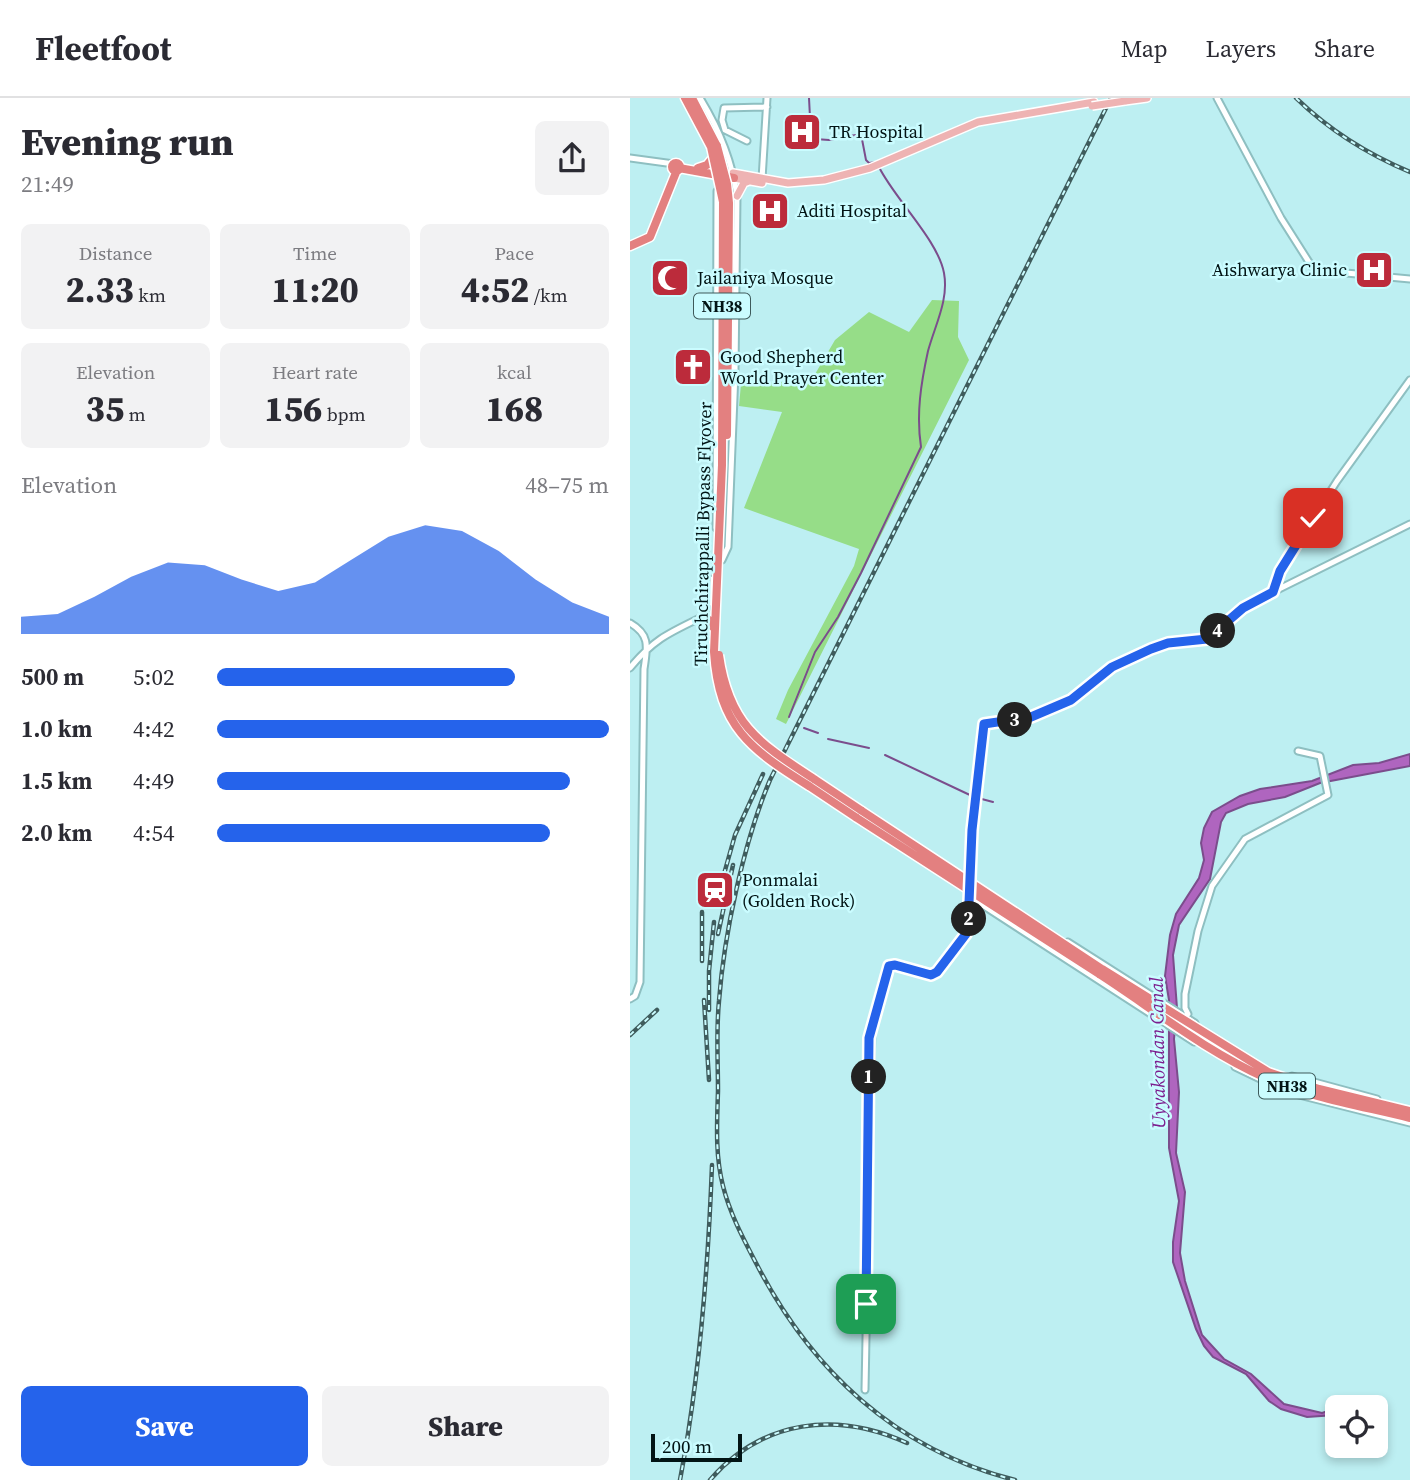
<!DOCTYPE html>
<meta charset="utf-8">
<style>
:root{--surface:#fff;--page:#f2f2f3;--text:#2b2b33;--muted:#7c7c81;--line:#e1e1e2;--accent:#2563eb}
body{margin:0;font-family:"Source Serif 4",serif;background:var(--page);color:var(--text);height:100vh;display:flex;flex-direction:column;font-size:26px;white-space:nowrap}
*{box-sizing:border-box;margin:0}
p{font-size:23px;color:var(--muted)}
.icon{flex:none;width:38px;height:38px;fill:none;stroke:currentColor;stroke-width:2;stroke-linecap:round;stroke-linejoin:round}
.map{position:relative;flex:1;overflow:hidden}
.side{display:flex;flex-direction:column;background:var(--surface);width:630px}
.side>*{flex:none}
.controls{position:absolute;left:695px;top:1297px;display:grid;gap:14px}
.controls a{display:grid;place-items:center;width:63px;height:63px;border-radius:10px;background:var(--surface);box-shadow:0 4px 10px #0003;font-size:35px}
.scale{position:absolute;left:21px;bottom:18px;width:91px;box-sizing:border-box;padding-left:7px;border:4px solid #021415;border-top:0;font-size:19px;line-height:24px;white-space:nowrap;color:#021415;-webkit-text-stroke:5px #cafcff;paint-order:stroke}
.pin{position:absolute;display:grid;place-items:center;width:60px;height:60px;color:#fff;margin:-30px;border-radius:14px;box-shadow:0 4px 10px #0006}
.km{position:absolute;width:35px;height:35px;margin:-18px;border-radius:50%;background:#222;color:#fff;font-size:19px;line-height:35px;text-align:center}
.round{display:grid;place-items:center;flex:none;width:74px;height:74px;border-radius:10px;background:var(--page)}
.overview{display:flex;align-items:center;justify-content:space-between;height:119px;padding:0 21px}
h1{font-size:38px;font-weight:800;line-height:52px}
.figures{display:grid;grid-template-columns:repeat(3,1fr);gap:10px;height:119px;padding:7px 21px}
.figures div{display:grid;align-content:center;border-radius:10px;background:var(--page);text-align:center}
.figures b{font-size:35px;font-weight:800}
.figures small{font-size:19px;font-weight:400}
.figures p{font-size:19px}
.chart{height:196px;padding:14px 21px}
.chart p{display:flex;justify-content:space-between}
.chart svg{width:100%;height:126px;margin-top:7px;fill:var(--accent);opacity:.7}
.button{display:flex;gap:14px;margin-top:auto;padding:14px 21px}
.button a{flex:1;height:80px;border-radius:10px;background:var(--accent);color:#fff;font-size:28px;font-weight:800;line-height:80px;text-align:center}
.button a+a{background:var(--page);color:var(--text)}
ul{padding:0 21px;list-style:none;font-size:23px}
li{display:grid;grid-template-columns:112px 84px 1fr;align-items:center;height:52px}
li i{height:18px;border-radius:9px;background:var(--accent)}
header{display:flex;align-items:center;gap:42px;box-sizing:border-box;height:98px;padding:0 35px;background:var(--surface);border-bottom:2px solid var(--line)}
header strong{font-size:33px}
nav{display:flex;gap:38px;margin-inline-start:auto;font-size:24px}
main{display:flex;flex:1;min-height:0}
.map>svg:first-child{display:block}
.green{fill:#96dd88}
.water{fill:#af65bf;stroke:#7b4d8c;stroke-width:2}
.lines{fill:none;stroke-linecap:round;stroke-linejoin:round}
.stream{stroke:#7b4d8c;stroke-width:2}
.secondary-casing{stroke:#8ebfc1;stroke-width:9}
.primary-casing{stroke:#fff;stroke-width:10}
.highway-casing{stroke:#fff;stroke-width:11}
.secondary{stroke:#fff;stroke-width:5}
.primary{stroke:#eeb3b3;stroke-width:7}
.highway{stroke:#e38080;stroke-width:8}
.rail-casing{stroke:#3f5c5d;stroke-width:4.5}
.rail{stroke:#cafcff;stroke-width:2;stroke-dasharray:5;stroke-linecap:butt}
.primary-bridge-casing{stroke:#fff;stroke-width:10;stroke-linecap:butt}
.highway-bridge-casing{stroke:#fff;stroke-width:11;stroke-linecap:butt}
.primary-bridge{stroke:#eeb3b3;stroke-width:7}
.highway-bridge{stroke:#e38080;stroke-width:8}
.route-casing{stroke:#fff;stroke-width:14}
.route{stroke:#2563eb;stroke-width:9}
.labels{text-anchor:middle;stroke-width:5;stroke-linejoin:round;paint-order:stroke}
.shield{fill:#cafcff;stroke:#3e5a5b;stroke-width:2}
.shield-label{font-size:16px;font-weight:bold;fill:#021415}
.poi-label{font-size:18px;fill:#021415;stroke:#cafcff;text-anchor:start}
.street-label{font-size:18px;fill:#021415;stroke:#cafcff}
.water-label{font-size:19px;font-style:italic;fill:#7c1f8e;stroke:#cafcff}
</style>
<header>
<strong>Fleetfoot</strong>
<nav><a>Map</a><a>Layers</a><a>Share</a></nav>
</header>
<main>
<section class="side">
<div class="overview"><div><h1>Evening run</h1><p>21:49</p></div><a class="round"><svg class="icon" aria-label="share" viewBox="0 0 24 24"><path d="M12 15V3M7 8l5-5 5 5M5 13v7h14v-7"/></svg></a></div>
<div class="figures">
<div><p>Distance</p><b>2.33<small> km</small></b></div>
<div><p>Time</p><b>11:20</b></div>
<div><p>Pace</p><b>4:52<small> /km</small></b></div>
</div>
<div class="figures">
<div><p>Elevation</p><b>35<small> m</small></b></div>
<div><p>Heart rate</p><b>156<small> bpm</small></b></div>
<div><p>kcal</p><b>168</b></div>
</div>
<div class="chart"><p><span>Elevation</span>48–75 m</p>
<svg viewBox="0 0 160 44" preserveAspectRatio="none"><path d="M0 44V38L10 37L20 31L30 24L40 19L50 20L60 25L70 29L80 26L90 18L100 10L110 6L120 8L130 15L140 25L150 33L160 38V44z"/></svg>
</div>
<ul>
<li><b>500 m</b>5:02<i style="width:76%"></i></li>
<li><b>1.0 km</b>4:42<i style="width:100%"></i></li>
<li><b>1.5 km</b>4:49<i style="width:90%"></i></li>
<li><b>2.0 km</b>4:54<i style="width:85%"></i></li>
</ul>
<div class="button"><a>Save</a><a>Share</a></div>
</section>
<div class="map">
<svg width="780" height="1382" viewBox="0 0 780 1382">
<rect width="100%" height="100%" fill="#bdeff2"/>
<path class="green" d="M302,202L329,203L328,239L339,262L156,626L146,621L158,592L224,468L229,451L114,410L152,314L109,308L111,286L181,283L205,242L239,214L279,234Z"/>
<path class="water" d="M780,656V668L690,685L655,699L618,706L596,715L591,724L580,781L549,827L543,857L547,910L544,941L549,994L546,1055L555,1094L550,1155L555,1183L572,1237L594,1261L621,1276L654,1306L692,1315L707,1310L705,1317L677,1319L651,1311L639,1303L616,1276L583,1259L574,1248L566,1231L543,1164V1144L549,1103L539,1050V902L535,878L540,837L546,816L569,780L574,762L571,745L574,730L582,714L610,698L630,691L682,683L723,667L749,665Z"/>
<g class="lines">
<path class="stream" d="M179,0L181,39
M185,41L199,42L231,36L236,62L239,65L247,64
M159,619L185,554L208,519L231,475L291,349C286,316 291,285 298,253C305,227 319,202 314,175C308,142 264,100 249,69
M174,630L188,635
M198,641L239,650
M255,657L342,698
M348,700L363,704"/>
<g class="secondary-casing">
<path id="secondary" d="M70,0C89,31 102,62 107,98L105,274L98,449L92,462
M587,0L651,120L684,172L780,181
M117,43L95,32L92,22L94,10L137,9
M0,60L44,66
M132,81L137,0
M86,430L87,93
M643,494L780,426
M0,525C21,537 17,550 14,571L10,884L5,898L0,901
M0,570C24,541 39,535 72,519L82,499L83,481
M340,799L564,944
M438,844L565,925
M558,916L555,910V896L568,833L582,788L615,741L698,697L690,658L668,653
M605,969L657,994L780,1025
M662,978L747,1001
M235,1292L242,925L259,868L266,867L301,877L307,874L336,836L338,829L342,731L353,626L401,619L441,602L482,570L521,551L538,545L577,541L613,510L643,494L650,473L707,383L780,282"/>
</g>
<g class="primary-casing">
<path id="primary" d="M495,3L517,0
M103,75L158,85L194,82L240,70L348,24L464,4
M104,80L132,85
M107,98L114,85L119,83"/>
</g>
<g class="highway-casing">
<path id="highway" d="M55,0L81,49
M62,0L87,48
M42 69a4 4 0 1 1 8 0a4 4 0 1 1-8 0Z
M49,70L104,80
M68,70L77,67L81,62
M0,148L20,139L47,72
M97,337L99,105
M72,519L79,522L83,529
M84,554L92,367L93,104
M184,681L232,713
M179,688L227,720
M472,871L638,974L689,991L780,1013
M469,876C523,911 577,954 636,980C681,1000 732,1008 780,1020"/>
</g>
<use href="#secondary" class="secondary"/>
<use href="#primary" class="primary"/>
<use href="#highway" class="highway"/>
<g class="rail-casing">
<path id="rail" d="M666,0C699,32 737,56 780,74
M94,776L105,737L133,676
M88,836L103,767
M72,863V814
M74,902L79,982
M79,912V873L84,824
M0,937L27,912
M50,1382C70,1277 78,1173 82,1067
M80,1382C133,1321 207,1313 277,1345
M385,1382C266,1352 181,1272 126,1165C113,1140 100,1116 93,1088C85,1057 87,1025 88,993C88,963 86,933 89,903C94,836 114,743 140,682L481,0"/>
</g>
<use href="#rail" class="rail"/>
<g class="primary-bridge-casing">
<path id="primary-bridge" d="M462,8L495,3"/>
</g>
<g class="highway-bridge-casing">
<path id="highway-bridge" d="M87,48L97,86L99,105
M81,49L93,104
M84,554C89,629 120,651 179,688
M89,557C99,627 129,645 184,681
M232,713L472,871
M227,720L469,876"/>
</g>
<use href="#primary-bridge" class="primary-bridge"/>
<use href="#highway-bridge" class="highway-bridge"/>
</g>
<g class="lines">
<g class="route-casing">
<path id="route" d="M236,1206L239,940L259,868L265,867L301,877L307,874L336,836L338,829L342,732L354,626L401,619L441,602L482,569L521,551L538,545L577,541L613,510L643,494L650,473L683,420"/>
</g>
<use href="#route" class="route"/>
</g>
<defs>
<g id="hospital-square" transform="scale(2.0125)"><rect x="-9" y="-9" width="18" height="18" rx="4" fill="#bc2b3b" stroke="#cafcff"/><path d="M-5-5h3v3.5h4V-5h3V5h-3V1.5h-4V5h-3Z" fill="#fff"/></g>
<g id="mosque-square" transform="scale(2.0125)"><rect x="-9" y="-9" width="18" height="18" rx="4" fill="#bc2b3b" stroke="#cafcff"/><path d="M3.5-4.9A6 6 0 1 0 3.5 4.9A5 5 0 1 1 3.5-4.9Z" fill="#fff"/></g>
<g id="church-square" transform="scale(2.0125)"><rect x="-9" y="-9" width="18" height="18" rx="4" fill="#bc2b3b" stroke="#cafcff"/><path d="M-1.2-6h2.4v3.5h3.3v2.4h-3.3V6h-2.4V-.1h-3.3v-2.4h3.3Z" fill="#fff"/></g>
<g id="station-square" transform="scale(2.0125)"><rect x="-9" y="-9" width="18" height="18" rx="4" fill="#bc2b3b" stroke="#cafcff"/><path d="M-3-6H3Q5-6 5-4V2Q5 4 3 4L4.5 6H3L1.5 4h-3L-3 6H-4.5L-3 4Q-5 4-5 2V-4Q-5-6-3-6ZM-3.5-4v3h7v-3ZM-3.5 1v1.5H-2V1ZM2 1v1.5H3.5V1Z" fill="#fff"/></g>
</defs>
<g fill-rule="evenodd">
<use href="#hospital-square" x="172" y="34"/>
<use href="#hospital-square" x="140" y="113"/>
<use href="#hospital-square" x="744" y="172"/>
<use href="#mosque-square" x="40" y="180"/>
<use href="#church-square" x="63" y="269"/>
<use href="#station-square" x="85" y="792"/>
</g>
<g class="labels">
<g class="shield">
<rect x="64" y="195.5" width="56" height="25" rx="5"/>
<rect x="629" y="975.5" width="56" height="25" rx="5"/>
</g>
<g class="shield-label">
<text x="92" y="214">NH38</text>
<text x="657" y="994">NH38</text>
</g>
<g class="poi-label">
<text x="199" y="40">TR Hospital</text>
<text x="167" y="119">Aditi Hospital</text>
<text x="717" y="178" text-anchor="end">Aishwarya Clinic</text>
<text x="67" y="186">Jailaniya Mosque</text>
<text x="90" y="265">Good Shepherd<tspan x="90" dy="21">World Prayer Center</tspan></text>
<text x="112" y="788">Ponmalai<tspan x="112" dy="21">(Golden Rock)</tspan></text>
</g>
<g class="street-label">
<text transform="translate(73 436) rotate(-89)" y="6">Tiruchchirappalli Bypass Flyover</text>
</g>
<g class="water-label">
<text transform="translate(527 955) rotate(-91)" y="7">Uyyakondan Canal</text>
</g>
</g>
</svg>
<div class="controls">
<a><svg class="icon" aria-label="locate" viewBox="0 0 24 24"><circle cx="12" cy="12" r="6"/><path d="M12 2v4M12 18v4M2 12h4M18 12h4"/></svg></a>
</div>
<div class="scale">200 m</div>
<div class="pin" style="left:236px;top:1206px;background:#1e9e55"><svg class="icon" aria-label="arrive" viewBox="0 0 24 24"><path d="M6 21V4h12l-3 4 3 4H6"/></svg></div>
<div class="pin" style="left:683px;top:420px;background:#d93025"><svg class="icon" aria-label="check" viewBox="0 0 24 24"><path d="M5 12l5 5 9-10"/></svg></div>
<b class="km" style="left:239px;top:979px">1</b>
<b class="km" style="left:339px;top:821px">2</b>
<b class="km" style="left:385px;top:622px">3</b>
<b class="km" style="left:588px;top:533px">4</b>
</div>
</main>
